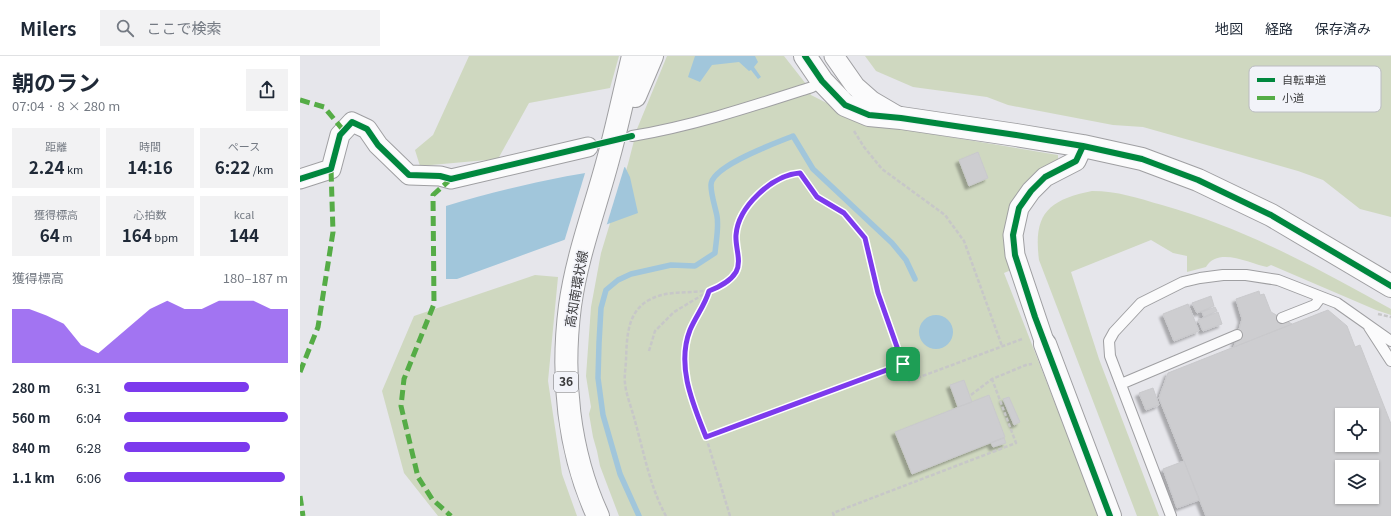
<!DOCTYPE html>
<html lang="ja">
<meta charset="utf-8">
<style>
:root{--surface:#fff;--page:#f2f2f3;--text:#1f2937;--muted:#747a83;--line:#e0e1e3;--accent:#7c3aed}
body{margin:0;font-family:Georgia,"Noto Sans JP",serif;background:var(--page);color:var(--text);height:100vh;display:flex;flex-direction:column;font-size:15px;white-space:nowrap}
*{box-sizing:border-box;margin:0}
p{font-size:13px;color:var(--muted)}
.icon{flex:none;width:22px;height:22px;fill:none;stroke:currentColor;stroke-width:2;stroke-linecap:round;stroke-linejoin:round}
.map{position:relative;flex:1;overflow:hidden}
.sheet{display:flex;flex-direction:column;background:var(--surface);width:300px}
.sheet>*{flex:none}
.tools{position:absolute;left:1035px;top:352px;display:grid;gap:8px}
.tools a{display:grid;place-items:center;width:44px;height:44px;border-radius:0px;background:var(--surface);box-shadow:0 1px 3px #0004;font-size:20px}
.pin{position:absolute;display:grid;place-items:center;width:34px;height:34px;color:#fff;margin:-17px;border-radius:8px;box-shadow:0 2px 6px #0006}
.round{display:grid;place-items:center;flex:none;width:42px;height:42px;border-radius:0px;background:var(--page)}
.summary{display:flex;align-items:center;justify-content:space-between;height:68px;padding:0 12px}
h1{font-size:22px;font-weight:700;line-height:30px}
.figures{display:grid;grid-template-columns:repeat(3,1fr);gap:6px;height:68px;padding:4px 12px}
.figures div{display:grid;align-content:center;border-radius:0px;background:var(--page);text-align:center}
.figures b{font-size:17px;font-weight:700}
.figures small{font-size:11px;font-weight:400}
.figures p{font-size:11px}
.chart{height:112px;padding:8px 12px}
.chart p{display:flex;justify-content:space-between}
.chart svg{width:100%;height:72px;margin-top:4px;fill:var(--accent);opacity:.7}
ul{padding:0 12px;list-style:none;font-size:13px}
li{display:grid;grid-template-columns:64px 48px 1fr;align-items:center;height:30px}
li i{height:10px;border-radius:5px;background:var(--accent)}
header{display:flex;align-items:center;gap:24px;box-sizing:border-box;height:56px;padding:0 20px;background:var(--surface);border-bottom:1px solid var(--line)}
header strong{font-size:19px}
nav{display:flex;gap:22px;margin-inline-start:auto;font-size:14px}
.search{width:280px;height:36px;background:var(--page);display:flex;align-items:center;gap:10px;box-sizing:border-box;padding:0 14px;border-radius:0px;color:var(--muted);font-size:15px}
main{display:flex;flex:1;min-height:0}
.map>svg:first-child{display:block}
.green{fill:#cfd8c0}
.water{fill:#a1c6db}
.pier{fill:#e6e6eb}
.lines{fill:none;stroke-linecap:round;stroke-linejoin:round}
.stream{stroke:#a1c6db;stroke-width:5.5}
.building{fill:#cdcdd0;stroke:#c9c9cc;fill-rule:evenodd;filter:url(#shadow)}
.service-casing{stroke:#9f9fa2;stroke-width:12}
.minor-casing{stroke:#9f9fa2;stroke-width:21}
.tertiary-casing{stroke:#9f9fa2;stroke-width:24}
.primary-casing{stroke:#9f9fa2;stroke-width:24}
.path{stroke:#c7c7c8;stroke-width:2.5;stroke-dasharray:4 2;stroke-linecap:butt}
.service{stroke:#fbfbfc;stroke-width:10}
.minor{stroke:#fbfbfc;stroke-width:19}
.tertiary{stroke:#fbfbfc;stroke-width:22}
.primary{stroke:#fbfbfc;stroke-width:22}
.quiet{stroke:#55ac46;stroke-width:5;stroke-dasharray:10 5;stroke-linecap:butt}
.cycleway-casing{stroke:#f2f3f9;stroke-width:8}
.cycleway{stroke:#00873e;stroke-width:6}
.route-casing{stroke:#fff;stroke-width:8}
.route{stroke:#7c3aed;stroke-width:5}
.labels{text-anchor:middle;stroke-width:3;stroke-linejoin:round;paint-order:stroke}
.shield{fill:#f2f3f9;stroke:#727275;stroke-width:1}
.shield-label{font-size:12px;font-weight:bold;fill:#3b3b3d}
.street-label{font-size:13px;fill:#3b3b3d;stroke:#f2f3f9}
.key{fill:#f2f3f9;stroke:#bbbcc1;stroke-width:1}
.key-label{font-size:11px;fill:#3b3b3d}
</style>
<header>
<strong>Milers</strong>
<div class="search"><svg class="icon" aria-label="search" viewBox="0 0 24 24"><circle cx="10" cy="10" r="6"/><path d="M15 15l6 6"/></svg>ここで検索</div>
<nav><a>地図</a><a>経路</a><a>保存済み</a></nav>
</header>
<main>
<section class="sheet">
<div class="summary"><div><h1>朝のラン</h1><p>07:04 · 8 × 280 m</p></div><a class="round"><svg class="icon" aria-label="share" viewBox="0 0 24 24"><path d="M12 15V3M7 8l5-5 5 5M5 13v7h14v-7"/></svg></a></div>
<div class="figures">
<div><p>距離</p><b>2.24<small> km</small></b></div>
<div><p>時間</p><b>14:16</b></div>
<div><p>ペース</p><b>6:22<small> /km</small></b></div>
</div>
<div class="figures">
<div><p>獲得標高</p><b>64<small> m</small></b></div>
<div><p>心拍数</p><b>164<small> bpm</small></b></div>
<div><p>kcal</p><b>144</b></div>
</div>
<div class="chart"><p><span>獲得標高</span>180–187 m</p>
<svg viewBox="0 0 160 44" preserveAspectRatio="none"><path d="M0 44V11L10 11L20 15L30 20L40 33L50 38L60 29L70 20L80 11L90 6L100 11L110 11L120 6L130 6L140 6L150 11L160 11V44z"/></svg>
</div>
<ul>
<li><b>280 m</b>6:31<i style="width:76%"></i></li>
<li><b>560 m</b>6:04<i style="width:100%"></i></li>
<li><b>840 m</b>6:28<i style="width:77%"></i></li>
<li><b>1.1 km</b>6:06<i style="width:98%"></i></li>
</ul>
</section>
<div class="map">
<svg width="1091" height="460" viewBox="0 0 1091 460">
<defs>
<filter id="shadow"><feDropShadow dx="-3.5" dy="3.5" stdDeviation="1" flood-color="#0004"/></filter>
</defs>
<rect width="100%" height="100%" fill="#e6e6eb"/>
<path class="green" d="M169,0H319L310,32L229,47L198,103L120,110L115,94L133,79Z
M367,0H484L506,28L511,39L566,67L758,99V105L724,129L711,214L704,217L799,460H319L300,410L297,395L293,381L289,358L291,351L286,320L291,251L301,197L328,108L337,73Z
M565,0H1091V161L1060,153L1023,124L998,115L843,71L813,69L708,49L687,41L613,31L576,15Z
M792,135C818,135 837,142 862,149C944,172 1017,212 1091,253V259L1076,254L971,209L967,211C951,208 918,190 906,211L887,216V200L873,197L851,184L771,216L799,303L859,460H837L739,204C733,158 748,144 792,135Z
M235,219L258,221L248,325L262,418L277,460H138L104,417L82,335L114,260Z"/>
<path class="water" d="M395,0H455L458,6L454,11L461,21L458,23L451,14L449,15L439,6L412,9L400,26L388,21Z
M325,111L330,121L338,157L157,223H146V150C204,132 265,119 325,111Z
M619 276a17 17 0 1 1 34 0a17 17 0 1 1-34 0Z"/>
<path class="pier" d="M325,109L306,171L264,186L286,114Z"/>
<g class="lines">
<path class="stream" d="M339,460L320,418L303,359L298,322L299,287L301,252L306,234L318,224L331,218L371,209L395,210L415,197C416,185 419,172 417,160C415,150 411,139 411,129C411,110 476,87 493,80L513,113L592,187L606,204L615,223"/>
</g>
<path class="building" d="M678,96L688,122L669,130L659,104Z
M959,235L960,239L964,238L971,256L992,268L934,291L942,263L936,243Z
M911,240L914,250L897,257L892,247Z
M888,248L899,275L874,285L863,258Z
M915,251L917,255L904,261L902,256Z
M1028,254L1047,270L1055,291L1060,289L1091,368V460H906L859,342L868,317ZM1042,359H1072V389H1042ZM1042,411H1072V441H1042Z
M918,256L922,268L903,275L898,264Z
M664,324L672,346L658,351L650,329Z
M853,332L859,349L846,354L839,337Z
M689,339L705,381L612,418L595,376Z
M709,341L720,366L714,369L703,343Z
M704,382L706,387L693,391L691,387Z
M884,405L899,444L877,452L863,413Z"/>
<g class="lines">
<g class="service-casing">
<path id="service" d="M332,80C393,70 453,50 512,31L522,25
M982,262L1015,249L1021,241
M1069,271L1091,305
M821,328L937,279
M871,460L810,300L809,285L814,276L841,247L883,226L900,222L923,219H946L978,224L1037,247L1091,285"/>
</g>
<g class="minor-casing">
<path id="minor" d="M534,0L555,30L572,45L601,62
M0,123L31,113L40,79L52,66L67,73L78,89L109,119L140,120L151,123L288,91
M745,288L715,199L713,179L719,152L731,135L745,121L776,105L783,90"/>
</g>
<g class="tertiary-casing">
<path id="tertiary" d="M505,0L522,25L545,49L569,59L601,62L716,79L783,90L842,103L898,124L971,159L1091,230
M745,288L810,460"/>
</g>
<g class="primary-casing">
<path id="primary" d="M335,40L352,0
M298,460C268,395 261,320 270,250C277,199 296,150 309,100C318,67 325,33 333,0"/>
</g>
<path class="path" d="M554,75L564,91L582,113L645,159L664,185L702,290
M1078,258L1091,261
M349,295L355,275L374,256L409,235
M671,339L692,323L726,309L732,308
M406,381C393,348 376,310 390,274C396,260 405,249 409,235
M366,460C350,431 344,397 335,365C332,353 326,339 325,327C324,319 326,311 326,303C327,281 327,256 349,244C377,228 415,247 435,217C443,205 434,190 436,178C441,150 471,119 500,117L517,141L544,157L565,183L578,237L603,309
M430,460L406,381L603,309L609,325L722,283
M534,460L533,457L716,387L692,323"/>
<use href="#service" class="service"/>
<use href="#minor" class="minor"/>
<use href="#tertiary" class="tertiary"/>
<use href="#primary" class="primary"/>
<path class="quiet" d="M0,44L24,51L44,75
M151,123L133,139L134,248L104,323L101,350L118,421L132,443L151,460
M0,316L18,271L33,176L31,113
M0,440L3,460"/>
<g class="cycleway-casing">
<path id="cycleway" d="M505,0L522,25L545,49L569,59L601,62L716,79L783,90L842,103L898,124L971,159L1091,230
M783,90L776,105L745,121L731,135L719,152L713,179L715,199L735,261L810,460
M0,123L31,113L40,79L52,66L67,73L78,89L109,119L140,120L151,123L332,80"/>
</g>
<use href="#cycleway" class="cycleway"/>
</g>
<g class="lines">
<g class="route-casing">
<path id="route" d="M500,117L517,141L544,157L565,182L578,237L603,308L406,381C393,348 376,310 390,274C396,260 405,249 409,235C419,231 430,226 436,216C442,205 435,191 436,179C438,151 472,119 500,117Z"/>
</g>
<use href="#route" class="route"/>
</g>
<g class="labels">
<rect class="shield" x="254" y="316" width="24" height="20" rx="3"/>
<g class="shield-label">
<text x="266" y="330">36</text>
</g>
<g class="street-label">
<text transform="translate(276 233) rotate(-80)" y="5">高知南環状線</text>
</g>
</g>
<rect x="949" y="10" width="132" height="46" rx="6" class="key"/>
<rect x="957" y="22" width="18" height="4" fill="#00873e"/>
<rect x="957" y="40" width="18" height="4" fill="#55ac46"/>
<g class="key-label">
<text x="982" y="28">自転車道</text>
<text x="982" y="46">小道</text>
</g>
</svg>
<div class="tools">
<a><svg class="icon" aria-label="locate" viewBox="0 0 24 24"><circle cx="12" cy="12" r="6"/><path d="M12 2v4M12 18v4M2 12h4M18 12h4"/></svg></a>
<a><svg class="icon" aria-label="layers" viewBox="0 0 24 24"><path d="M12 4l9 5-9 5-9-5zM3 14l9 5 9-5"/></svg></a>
</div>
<div class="pin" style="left:603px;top:308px;background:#1e9e55"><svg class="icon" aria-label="arrive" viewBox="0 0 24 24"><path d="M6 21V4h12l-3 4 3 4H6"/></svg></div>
</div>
</main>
